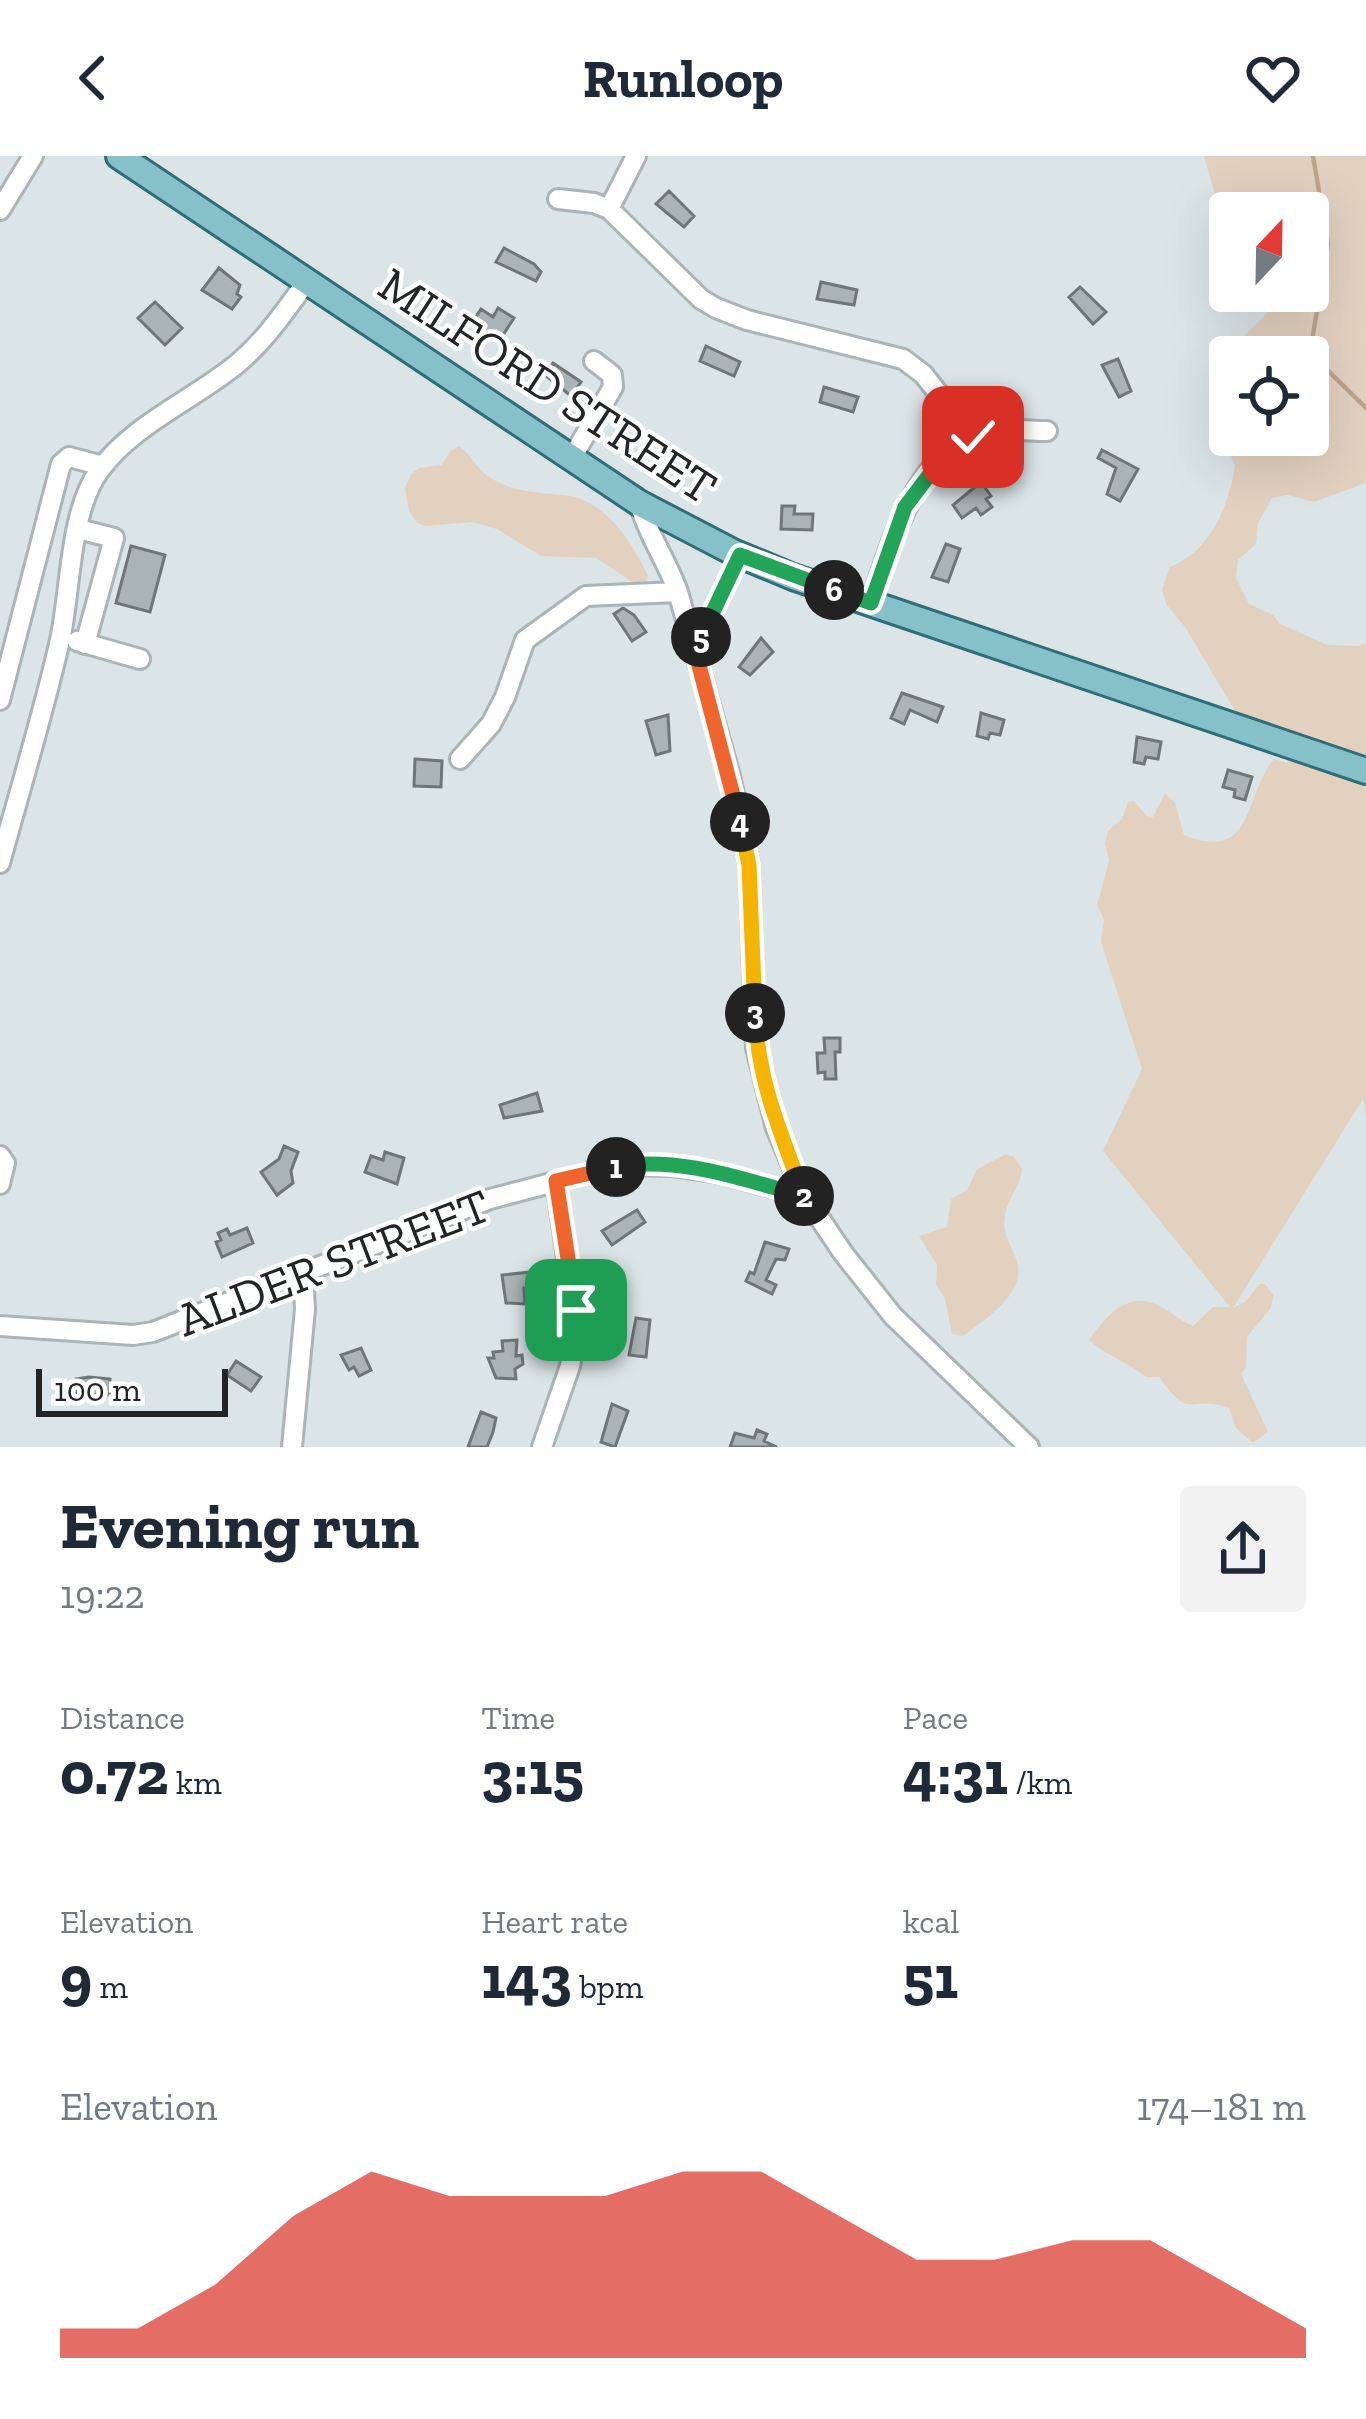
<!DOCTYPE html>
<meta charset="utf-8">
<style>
:root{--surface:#fff;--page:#f2f2f3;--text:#1f2937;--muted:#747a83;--accent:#d93025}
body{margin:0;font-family:"Zilla Slab",serif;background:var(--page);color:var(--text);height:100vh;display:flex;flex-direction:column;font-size:45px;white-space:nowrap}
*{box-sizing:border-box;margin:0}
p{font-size:39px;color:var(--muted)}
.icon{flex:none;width:66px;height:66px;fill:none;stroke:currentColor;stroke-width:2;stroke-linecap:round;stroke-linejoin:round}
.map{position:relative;height:1291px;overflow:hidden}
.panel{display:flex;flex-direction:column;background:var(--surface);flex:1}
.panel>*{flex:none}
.needle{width:78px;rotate:22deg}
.tools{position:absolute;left:1209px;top:36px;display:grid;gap:24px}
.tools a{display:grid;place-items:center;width:120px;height:120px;border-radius:12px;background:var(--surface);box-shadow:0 12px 48px #0002;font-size:60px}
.scale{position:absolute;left:36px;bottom:30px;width:192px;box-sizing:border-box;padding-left:12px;border:6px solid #212525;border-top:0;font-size:33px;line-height:42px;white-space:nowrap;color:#212525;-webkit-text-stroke:9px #fff;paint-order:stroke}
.pin{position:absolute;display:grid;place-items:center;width:102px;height:102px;color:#fff;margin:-51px;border-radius:24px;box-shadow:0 6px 18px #0006}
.km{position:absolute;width:60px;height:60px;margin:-30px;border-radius:50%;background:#222;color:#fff;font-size:33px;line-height:60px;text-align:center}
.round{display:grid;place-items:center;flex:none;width:126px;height:126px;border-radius:12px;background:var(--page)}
.head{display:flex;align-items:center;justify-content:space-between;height:204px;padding:0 60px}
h1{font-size:66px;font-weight:700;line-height:90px}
.metrics{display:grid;grid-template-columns:repeat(3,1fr);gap:18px;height:204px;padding:12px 60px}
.metrics div{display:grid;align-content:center}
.metrics b{font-size:60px;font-weight:700}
.metrics small{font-size:33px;font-weight:400}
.metrics p{font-size:33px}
.chart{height:336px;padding:24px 60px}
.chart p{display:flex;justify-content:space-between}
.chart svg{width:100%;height:216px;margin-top:12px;fill:var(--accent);opacity:.7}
header{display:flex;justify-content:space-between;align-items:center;height:156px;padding:0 60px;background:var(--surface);font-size:54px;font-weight:700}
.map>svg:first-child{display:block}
.green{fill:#e2d1bf}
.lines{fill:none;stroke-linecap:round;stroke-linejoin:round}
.stream{stroke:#bda58b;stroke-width:4.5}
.building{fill:#aab3b5;stroke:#6e7678;stroke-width:3}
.minor-casing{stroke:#abb4b6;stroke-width:24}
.major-casing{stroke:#2f6e78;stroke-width:30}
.minor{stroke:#fff;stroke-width:18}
.major{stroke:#86c0c8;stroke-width:24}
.split-1-casing{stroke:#fff;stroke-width:24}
.split-2-casing{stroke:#fff;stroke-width:24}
.split-3-casing{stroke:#fff;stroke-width:24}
.split-4-casing{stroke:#fff;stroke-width:24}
.split-5-casing{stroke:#fff;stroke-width:24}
.split-6-casing{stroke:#fff;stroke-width:24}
.split-7-casing{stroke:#fff;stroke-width:24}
.split-8-casing{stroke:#fff;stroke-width:24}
.split-1{stroke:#f0652b;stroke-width:15}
.split-2{stroke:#22a559;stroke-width:15}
.split-3{stroke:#f5b400;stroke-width:15}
.split-4{stroke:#f5b400;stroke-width:15}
.split-5{stroke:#f0652b;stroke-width:15}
.split-6{stroke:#22a559;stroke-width:15}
.split-7{stroke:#22a559;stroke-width:15}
.split-8{stroke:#f5b400;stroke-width:15}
.labels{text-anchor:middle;stroke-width:9;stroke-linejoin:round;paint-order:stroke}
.street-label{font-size:48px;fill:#212525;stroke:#fff}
</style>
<header><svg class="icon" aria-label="back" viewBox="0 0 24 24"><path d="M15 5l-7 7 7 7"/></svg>Runloop<svg class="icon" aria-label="heart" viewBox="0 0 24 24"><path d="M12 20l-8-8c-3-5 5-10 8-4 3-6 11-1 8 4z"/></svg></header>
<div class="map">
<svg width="1366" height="1291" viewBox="0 0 1366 1291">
<rect width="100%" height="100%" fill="#dbe5e7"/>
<path class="green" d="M1204,0H1366V327L1314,346L1288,339L1272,342L1258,367L1256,388L1238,404L1236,422L1249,448L1273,459L1280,468L1328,489L1358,490L1366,487V602L1235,555L1185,471L1166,448L1162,433L1170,411C1212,394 1228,350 1235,310L1226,287L1230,271V279H1308V201H1253L1243,181L1266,158L1279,135H1308V57H1230V61L1219,52Z
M459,290C477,304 475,315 500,327C517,336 544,337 564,339C605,343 633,387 648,420L643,433L596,402L541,400L497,373L472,366L425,370L417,367L409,355L405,332L411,318L419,312L442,309L450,295Z
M1292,598L1366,625V958L1363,943L1233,1152L1245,1146L1260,1128H1265L1274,1140L1270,1153L1247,1181L1246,1211L1241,1218L1268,1276L1253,1287L1236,1272L1229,1252C1187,1237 1193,1268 1159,1221H1146C1129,1206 1106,1200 1089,1184C1106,1160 1127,1134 1160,1150C1172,1156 1180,1165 1193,1170L1213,1151H1230L1103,995L1142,913L1101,786L1104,763L1097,749L1109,705L1105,687L1108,675L1122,663L1128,646L1134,645L1147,660L1153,661L1165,637L1175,647L1184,679C1255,708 1244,638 1274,603L1287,607Z
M1006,998L1014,1001L1022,1013C1021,1030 1008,1042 1005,1059C1001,1077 1012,1090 1017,1105C1027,1138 984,1164 963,1180L952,1178L945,1143L936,1128L937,1109L919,1080L947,1071L951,1043L967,1034L977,1013Z"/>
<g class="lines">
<path class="stream" d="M1313,0L1328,88L1310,197L1366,252"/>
</g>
<path class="building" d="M669,35L694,60L684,71L656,48Z
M504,92L534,108L541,116L536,125L496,106Z
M219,112L240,129L237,138L241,141L232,153L202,134Z
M821,126L857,134L854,149L817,143Z
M1080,131L1106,156L1093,168L1069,141Z
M155,146L182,172L165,189L138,162Z
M498,152L514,162L501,182L471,168L481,153L493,161Z
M706,190L740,206L734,220L700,205Z
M1118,203L1131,235L1119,241L1102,209Z
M553,207L581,226L571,240L545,219Z
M824,231L858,241L853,256L820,246Z
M1102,294L1138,313L1120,345L1107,338L1116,312L1098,302Z
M981,326L991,340L986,343L992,351L981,359L976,352L962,362L953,349Z
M782,350H795L794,358H813L812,374L781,373Z
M946,388L960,393L948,426L932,421Z
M131,390L165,399L150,456L116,447Z
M623,452L634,459L646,476L632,485L614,458Z
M761,482L773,496L750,519L739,511Z
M902,537L943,551L937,566L910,554L904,568L891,562Z
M981,557L1004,564L1000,579L990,577L988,583L977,580Z
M668,559L670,595L656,599L646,565Z
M1137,581L1161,586L1158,603L1146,601L1144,608L1134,606Z
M415,603L442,605L441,631L414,630Z
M1228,614L1252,621L1245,644L1234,641L1235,634L1223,631Z
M824,882H840V896H835L836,923H825V916L818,917L817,897H825Z
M537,937L542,955L504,962L500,949Z
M284,990L298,996L291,1015L293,1027L277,1039L261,1016L279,1003Z
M385,996L404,1002L397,1028L365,1016L371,1000L383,1004Z
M637,1054L645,1066L612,1089L602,1075Z
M247,1072L253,1087L222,1101L216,1086L221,1084L218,1077L227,1073L230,1079Z
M765,1086L789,1093L785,1104L776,1103L766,1124L776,1129L772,1138L746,1125L750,1116L754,1118Z
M531,1116L532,1131L524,1132L525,1148L506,1147L502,1119Z
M636,1162L650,1164L646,1201L629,1199Z
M517,1184L516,1200L522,1199L523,1208L515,1213L516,1223L496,1222L488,1202H494L493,1196L503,1195L502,1185Z
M361,1192L371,1214L359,1220L354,1211L349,1214L341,1199Z
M236,1205L261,1221L251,1235L227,1219Z
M89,1221L110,1223L109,1239L75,1238L76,1223Z
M612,1248L628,1255L615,1291L601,1286Z
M481,1256L496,1262L493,1276L487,1291H468Z
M757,1274L767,1278L764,1285L777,1291H730L735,1277L754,1282Z"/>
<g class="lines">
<g class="minor-casing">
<path id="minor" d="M558,43L594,47L609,53L701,143L716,152L747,164L903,203L923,218L973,281
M609,53L636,0
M0,54L33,0
M573,300L613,231L612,219L594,205
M639,347C648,379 667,405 678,436L730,620L749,709L756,892L776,972L806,1042L843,1097L893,1160L1029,1291
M78,373L114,382L85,488
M871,447C892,386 916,290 990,276C1009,272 1029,275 1047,275
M77,485L140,503
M695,494L740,399
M0,544L61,308L69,301L103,310
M460,603L491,568L505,541L525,484L586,440L678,436
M0,707C20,633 43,559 60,484C71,434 69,357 99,315C133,268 193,244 237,208C267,183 285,154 308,124
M0,1000L5,1007L0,1028
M0,1170L133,1179L153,1176L490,1043L589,1017L629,1009L672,1010L719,1017L805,1040
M292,1291L305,1153L303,1119
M542,1291L570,1210L577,1173L556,1025"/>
</g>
<g class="major-casing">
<path id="major" d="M119,0L639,347L733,396L793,421L1366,615"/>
</g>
<use href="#minor" class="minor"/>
<use href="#major" class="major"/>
</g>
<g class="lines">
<g class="split-1-casing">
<path id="split-1" d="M576,1154L556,1025L616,1011"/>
</g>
<g class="split-2-casing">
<path id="split-2" d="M616,1011C677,999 745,1024 804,1040"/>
</g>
<g class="split-3-casing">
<path id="split-3" d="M755,857C758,927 781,977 804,1040"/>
</g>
<g class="split-4-casing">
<path id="split-4" d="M740,666L749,709L755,857"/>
</g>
<g class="split-5-casing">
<path id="split-5" d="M701,481L695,494L740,666"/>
</g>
<g class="split-6-casing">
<path id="split-6" d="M701,481L740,399L834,434"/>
</g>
<g class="split-7-casing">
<path id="split-7" d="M834,434L871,447L905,351L936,310"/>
</g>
<g class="split-8-casing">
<path id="split-8" d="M936,310L973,281"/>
</g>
<use href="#split-1" class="split-1"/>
<use href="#split-2" class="split-2"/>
<use href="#split-3" class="split-3"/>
<use href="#split-4" class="split-4"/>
<use href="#split-5" class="split-5"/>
<use href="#split-6" class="split-6"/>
<use href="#split-7" class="split-7"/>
<use href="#split-8" class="split-8"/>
</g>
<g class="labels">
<g class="street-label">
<text transform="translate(548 229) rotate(33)" y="17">MILFORD STREET</text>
<text transform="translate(333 1106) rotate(-21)" y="17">ALDER STREET</text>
</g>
</g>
</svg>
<div class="tools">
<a><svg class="needle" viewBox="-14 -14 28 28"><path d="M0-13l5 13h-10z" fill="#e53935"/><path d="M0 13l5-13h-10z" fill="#747a83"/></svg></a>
<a><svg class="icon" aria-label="locate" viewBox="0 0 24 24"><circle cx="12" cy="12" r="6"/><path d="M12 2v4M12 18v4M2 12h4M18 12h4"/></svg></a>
</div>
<div class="scale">100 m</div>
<div class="pin" style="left:576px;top:1154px;background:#1e9e55"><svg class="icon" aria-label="arrive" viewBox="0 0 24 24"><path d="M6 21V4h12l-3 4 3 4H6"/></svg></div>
<div class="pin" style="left:973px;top:281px;background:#d93025"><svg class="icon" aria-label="check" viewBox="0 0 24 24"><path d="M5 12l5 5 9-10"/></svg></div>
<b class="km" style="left:616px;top:1011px">1</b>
<b class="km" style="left:804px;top:1040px">2</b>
<b class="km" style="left:755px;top:857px">3</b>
<b class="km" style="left:740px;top:666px">4</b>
<b class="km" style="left:701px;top:481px">5</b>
<b class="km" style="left:834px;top:434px">6</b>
</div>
<section class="panel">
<div class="head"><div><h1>Evening run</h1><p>19:22</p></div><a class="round"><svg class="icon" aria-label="share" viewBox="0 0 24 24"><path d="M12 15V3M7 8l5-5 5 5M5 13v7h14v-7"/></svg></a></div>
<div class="metrics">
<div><p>Distance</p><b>0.72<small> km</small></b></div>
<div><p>Time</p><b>3:15</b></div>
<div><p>Pace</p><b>4:31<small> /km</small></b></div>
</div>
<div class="metrics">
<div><p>Elevation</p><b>9<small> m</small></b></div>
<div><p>Heart rate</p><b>143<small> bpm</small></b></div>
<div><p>kcal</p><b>51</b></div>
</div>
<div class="chart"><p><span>Elevation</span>174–181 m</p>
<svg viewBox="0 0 160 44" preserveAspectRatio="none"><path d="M0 44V38L10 38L20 29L30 15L40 6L50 11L60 11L70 11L80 6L90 6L100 15L110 24L120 24L130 20L140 20L150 29L160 38V44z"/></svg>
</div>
</section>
